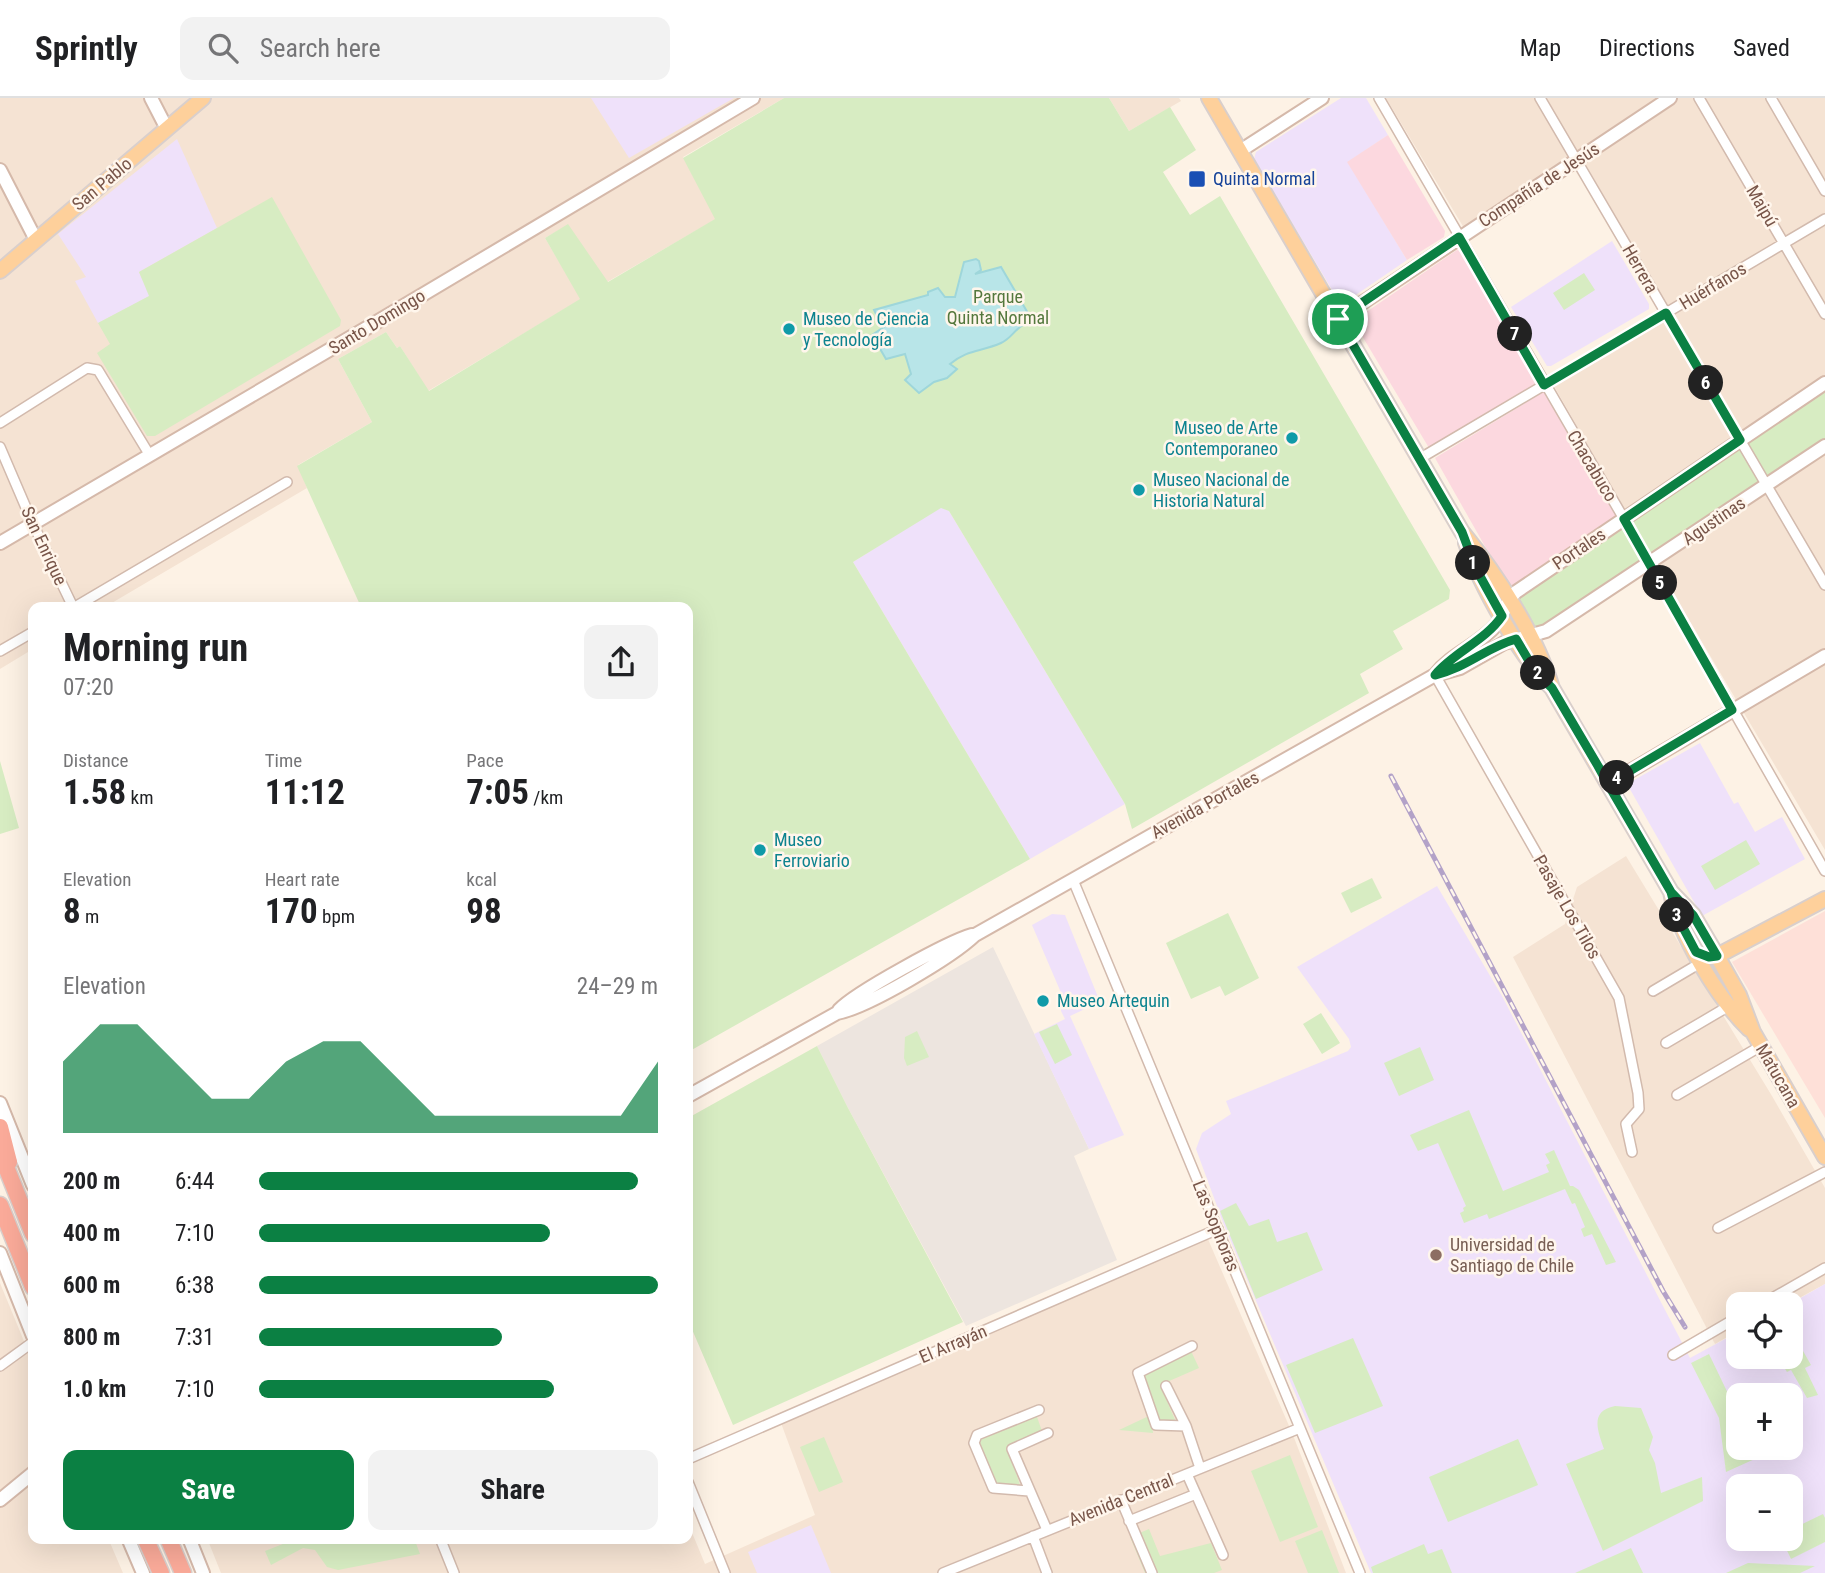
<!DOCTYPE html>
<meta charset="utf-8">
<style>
:root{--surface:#fff;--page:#f2f2f2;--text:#202124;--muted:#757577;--line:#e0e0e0;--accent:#0b8043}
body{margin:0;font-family:"Roboto Condensed",sans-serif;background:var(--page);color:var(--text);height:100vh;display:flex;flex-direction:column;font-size:26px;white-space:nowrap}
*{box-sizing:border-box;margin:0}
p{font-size:23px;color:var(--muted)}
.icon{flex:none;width:38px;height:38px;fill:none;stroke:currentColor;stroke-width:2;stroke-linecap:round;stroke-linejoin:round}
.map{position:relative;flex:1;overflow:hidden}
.side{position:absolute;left:28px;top:504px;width:665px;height:942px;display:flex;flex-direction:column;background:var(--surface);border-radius:14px;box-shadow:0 7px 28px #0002}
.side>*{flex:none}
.buttons{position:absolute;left:1726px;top:1194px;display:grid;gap:14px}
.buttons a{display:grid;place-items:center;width:77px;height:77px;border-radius:14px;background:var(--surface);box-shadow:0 7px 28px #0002;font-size:35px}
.pin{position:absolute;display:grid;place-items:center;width:60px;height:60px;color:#fff;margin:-30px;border:4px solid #fff;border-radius:50%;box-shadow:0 2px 7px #0007}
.km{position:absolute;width:35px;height:35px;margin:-18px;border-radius:50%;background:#222;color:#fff;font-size:19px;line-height:35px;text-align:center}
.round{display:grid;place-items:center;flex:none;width:74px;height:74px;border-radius:14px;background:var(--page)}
.overview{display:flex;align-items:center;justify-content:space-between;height:119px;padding:0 35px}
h1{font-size:38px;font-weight:700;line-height:52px}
.figures{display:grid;grid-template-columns:repeat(3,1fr);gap:10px;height:119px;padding:7px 35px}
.figures div{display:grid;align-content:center}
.figures b{font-size:35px;font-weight:700}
.figures small{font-size:19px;font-weight:400}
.figures p{font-size:19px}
.chart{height:196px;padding:14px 35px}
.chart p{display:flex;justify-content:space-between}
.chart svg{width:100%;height:126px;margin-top:7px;fill:var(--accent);opacity:.7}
.action{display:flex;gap:14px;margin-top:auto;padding:14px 35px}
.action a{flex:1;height:80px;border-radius:14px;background:var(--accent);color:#fff;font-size:28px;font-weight:700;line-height:80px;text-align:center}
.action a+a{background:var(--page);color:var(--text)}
ul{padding:0 35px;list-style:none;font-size:23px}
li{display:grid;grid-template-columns:112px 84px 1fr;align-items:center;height:52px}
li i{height:18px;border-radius:9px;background:var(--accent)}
header{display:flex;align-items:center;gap:42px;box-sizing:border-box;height:98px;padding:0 35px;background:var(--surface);border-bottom:2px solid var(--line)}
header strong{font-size:33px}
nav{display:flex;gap:38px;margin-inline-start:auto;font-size:24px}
.search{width:490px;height:63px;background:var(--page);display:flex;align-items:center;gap:18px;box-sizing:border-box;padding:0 24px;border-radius:14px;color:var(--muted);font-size:26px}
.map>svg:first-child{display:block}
.residential{fill:#f5e3d3}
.commercial{fill:#fee0d8}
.industrial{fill:#ede5df}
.education{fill:#efe1fa;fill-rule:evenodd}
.medical{fill:#fcd8df}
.green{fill:#d7ecc2}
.water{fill:#b8e5e8;stroke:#9ed6da;stroke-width:2}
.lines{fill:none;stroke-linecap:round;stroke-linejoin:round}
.street-casing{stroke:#d2baad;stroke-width:12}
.secondary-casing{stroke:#d5b9aa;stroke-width:16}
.primary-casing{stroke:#d9cfcc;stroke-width:18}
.highway-casing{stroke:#d9cfcc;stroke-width:19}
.street{stroke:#fff;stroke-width:9}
.secondary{stroke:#fff;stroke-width:12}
.primary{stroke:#fed09b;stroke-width:14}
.highway{stroke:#faaa99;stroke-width:16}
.rail-casing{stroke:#b3a2c8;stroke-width:5}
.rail{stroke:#fff6ec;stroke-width:2.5;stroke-dasharray:8;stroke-linecap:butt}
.route-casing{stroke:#fff;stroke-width:14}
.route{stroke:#0b8043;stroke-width:9}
.transit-dot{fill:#1a4fb4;stroke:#fff6ec;stroke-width:2.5}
.culture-dot{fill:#0f9aa8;stroke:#fff6ec;stroke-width:2.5}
.education-dot{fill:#8d6e63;stroke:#fff6ec;stroke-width:2.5}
.labels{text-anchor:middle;stroke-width:5;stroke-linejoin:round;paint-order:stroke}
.transit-label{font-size:18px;fill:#164399;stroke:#fff6ec;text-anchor:start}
.street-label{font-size:18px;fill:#785549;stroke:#fff6ec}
.park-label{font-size:18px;fill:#54783d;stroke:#fff6ec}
.culture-label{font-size:18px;fill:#0d838f;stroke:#fff6ec;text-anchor:start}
.education-label{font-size:18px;fill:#785e54;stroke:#fff6ec;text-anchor:start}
</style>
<header>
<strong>Sprintly</strong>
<div class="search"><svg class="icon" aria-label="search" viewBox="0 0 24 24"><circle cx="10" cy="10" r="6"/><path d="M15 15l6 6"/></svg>Search here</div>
<nav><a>Map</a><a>Directions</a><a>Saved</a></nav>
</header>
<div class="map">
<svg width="1825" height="1475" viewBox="0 0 1825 1475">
<rect width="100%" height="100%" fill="#fdf2e5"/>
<path class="residential" d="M0,0H784L683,59L716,121L607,184L568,127L545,140L581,201L428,293L400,248L397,250L386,234L338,261L372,324L298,367L307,390L105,509H33V551L0,571Z
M1109,0H1179L1181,3L1129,33Z
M1386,0H1825V752L1657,468L1554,288L1672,218L1580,56L1464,130Z
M1626,758L1772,998L1825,1090V1186L1788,1206H1738V1233L1715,1246L1513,859L1565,826L1577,789Z
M1207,1139L1293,1337L1346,1475H221L207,1440H688V1425L705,1466L815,1417L781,1325Z
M0,1185L33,1265V1440H108L123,1475H0Z"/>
<path class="commercial" d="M1825,813V1020L1732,864Z"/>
<path class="industrial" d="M993,849L1089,1051L1074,1058L1117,1162L966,1228L848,1010L817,948Z"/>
<path class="education" d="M591,0H734L629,60Z
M1341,0H1366L1388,37L1348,64L1407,162L1347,203L1338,202L1254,61L1256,54Z
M177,41L217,130L139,174L150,198L98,225L75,183L86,179L58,136Z
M1612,143L1649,206V211L1551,268H1547L1511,209Z
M941,409L949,413L1125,706L1030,761L853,464Z
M1700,645L1734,706L1738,704L1755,734L1782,719L1805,761L1702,818L1627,686Z
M1437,788L1502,898L1690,1260L1738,1234V1258H1790V1206L1825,1186V1475H1371L1224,1127L1196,1051L1202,1035L1231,1016L1226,1003L1348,953L1351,949L1349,941L1297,869ZM1738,1297H1790V1349H1738ZM1738,1388H1790V1440H1738Z
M1052,816L1065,817L1100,904L1070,918L1124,1037L1089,1051L1034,936L1065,921L1061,913L1062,897L1032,827Z
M811,1427L831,1475H757L748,1454Z"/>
<path class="medical" d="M1388,37L1445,133L1444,139L1407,162L1347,64Z
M1457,152L1461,153L1537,285L1429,350L1355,226L1356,221Z
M1545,293L1619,421L1512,491L1508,489L1435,360Z"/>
<path class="green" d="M784,0H1109L1129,33L1170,9L1196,52L1163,74L1190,117L1220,98L1450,492L1449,501L1393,533L1403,551L1360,576L1369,595L1132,731L1125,706L949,413L941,410L853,464L1030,761L688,954V509H361L297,368L372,324L338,261L386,234L397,250L400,248L429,293L580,201L545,140L568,126L608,184L715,121L683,60Z
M272,99L341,222L340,228L155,338H147L97,255L110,246L98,225L149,198L139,174Z
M1584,175L1595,192L1564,212L1553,195Z
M1825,292V343L1537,535L1516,501Z
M0,663L19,730L0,736Z
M1746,742L1760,766L1715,792L1701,768Z
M1372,780L1382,800L1351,815L1341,795Z
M1228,815L1259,880L1225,898L1220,888L1191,901L1166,845Z
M1321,915L1340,945L1322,956L1303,926Z
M1057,926L1072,957L1055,966L1039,934Z
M917,933L929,959L907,968L904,960L905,939Z
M817,948L848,1010L963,1224L733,1327L688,1222V1020Z
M1420,949L1434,982L1399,998L1384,965Z
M1469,1012L1503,1093L1549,1074L1546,1067L1550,1065L1545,1056L1554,1052L1570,1088H1573L1579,1092L1616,1164L1606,1167L1592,1136L1584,1139L1581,1131L1585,1129L1575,1105L1572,1106L1565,1091L1489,1121L1487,1116L1464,1125L1460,1115L1464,1113L1463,1110L1466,1108L1438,1045L1418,1053L1410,1037Z
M1236,1105L1249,1128L1269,1121L1277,1144L1307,1134L1323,1172L1256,1201L1220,1113Z
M1790,1230L1811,1267L1805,1270L1818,1297L1807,1300L1791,1272L1787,1274L1779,1261L1790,1258Z
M1353,1240L1383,1308L1315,1335L1286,1267Z
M1191,1253L1199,1270L1160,1287L1176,1324L1152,1328L1153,1335L1119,1332L1151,1317L1134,1277Z
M1709,1256L1734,1308L1728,1311L1738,1332V1349L1779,1350L1726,1374L1719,1320L1691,1265Z
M1615,1308L1641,1310L1653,1339L1649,1352L1655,1365L1661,1395L1702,1379L1703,1403L1603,1453L1566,1366L1604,1351C1598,1333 1589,1313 1615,1308Z
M1036,1316L1043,1336L1008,1351L1020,1387H995L977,1347L981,1339Z
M824,1339L843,1384L819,1394L800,1349Z
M1518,1341L1538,1387L1448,1424L1429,1379Z
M1290,1357L1318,1429L1280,1444L1251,1373Z
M1823,1416L1825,1420V1444L1791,1461L1781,1440H1790V1432Z
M1149,1431L1160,1458L1211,1445L1222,1472L1214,1475H1145L1130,1439Z
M1322,1432L1339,1475H1308L1295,1443Z
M298,1440H371L373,1443L381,1440H414L420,1456L338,1472L327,1469L315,1452L303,1450L271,1467L265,1453Z
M1424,1446L1428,1456L1442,1451L1452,1475H1373L1371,1469Z
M1631,1450L1643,1475H1575Z
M1748,1465L1815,1468L1800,1475H1726Z"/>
<path class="water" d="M976,161L979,163L981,172L975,176L1001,169L1032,222C1015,228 1014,239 1001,245C981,254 968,251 950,266L957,271L947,280L934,284L919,295L905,282L911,276L905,256L886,261L872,237L891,224L889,221L877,218L874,212L928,197V194L938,190L945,199H955L964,164Z"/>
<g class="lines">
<g class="street-casing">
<path id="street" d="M1379,0L1624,421L1825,773
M1540,0L1825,487
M1699,0L1825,216
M1771,0L1825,93
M0,325L87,270L98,272L149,356
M0,349L33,426L73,509
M1419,361L1825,121
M75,509L287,384
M0,553L33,534
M1435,577L1619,900L1638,995L1639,1011L1626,1026L1632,1054
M1073,782L1360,1475
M1653,893L1702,864
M1666,945L1729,908
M1677,997L1761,948
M1718,1130L1825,1074
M1762,1206L1825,1170
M1673,1257L1738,1219
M0,1268L33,1244
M1166,1288L1186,1328L1200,1370
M1186,1328L1156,1327L1138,1275L1192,1248
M688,1361L1218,1131
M1187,1376L1223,1457
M688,1384L725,1475
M1029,1393L993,1390L974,1345L977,1337L1039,1312
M1121,1402L1152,1475
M1129,1423L1196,1396
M1047,1432L1012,1351L1048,1335
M1033,1438L1047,1475
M440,1440L454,1475
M943,1475L1300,1330"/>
</g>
<g class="secondary-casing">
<path id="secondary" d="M151,0L167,31
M1240,53L1322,0
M0,72L36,142
M1338,221L1670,0
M0,445L365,231L753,0
M1435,577L1460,570L1504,545L1546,533L1825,348
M1608,686L1825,558
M839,912C856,894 948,844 972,837
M688,998L837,915C868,909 952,859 975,837L1435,577C1452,555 1479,547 1496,527C1505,517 1505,503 1516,494L1825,285
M0,1005L33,1087
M0,1155L33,1238
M0,1402L33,1375
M128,1440L143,1475
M189,1440L203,1475"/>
</g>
<g class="primary-casing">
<path id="primary" d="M1209,0L1462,434C1497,477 1536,537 1552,590L1671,794L1693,817L1717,858L1739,897L1753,934L1825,1059
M0,173L203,0
M1466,445C1480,487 1520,558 1551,589
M1671,794C1678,835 1719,902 1749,931
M1711,859L1717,858L1825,801"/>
</g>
<g class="highway-casing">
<path id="highway" d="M0,1029L9,1064
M0,1054L33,1136
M0,1107L33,1189
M145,1440L161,1475
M168,1440L183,1475"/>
</g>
<use href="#street" class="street"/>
<use href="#secondary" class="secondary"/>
<use href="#primary" class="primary"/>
<use href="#highway" class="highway"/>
<g class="rail-casing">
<path id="rail" d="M1391,678L1663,1193L1685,1229"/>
</g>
<use href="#rail" class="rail"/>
</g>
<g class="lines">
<g class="route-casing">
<path id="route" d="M1338,221L1462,434L1476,471L1502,518C1485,543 1454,554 1435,577C1466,570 1487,549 1516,541L1535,573L1552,590L1598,668L1608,686L1671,794L1678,820L1696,854L1709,859L1717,858L1693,817L1671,794L1612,692L1608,686L1732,612L1624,421L1740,342L1670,222L1666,215L1544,287L1459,139L1338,221"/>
</g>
<use href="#route" class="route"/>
</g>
<rect class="transit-dot" x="1188" y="72" width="18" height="18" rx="3.5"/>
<g class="culture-dot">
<circle cx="789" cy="231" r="7"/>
<circle cx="1292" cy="340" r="7"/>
<circle cx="1139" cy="392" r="7"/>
<circle cx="760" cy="752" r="7"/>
<circle cx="1043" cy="903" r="7"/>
</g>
<circle class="education-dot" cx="1436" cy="1157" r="7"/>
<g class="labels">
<g class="transit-label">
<text x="1213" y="87">Quinta Normal</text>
</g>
<g class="street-label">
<text transform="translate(102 86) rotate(-40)" y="6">San Pablo</text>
<text transform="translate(1539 87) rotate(-33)" y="6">Compañía de Jesús</text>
<text transform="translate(1762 108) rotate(60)" y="6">Maipú</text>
<text transform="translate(1640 171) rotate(60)" y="6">Herrera</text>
<text transform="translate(1713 188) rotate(-31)" y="6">Huérfanos</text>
<text transform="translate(377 224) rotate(-31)" y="6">Santo Domingo</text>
<text transform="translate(1592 368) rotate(59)" y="6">Chacabuco</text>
<text transform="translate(1714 423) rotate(-34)" y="6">Agustinas</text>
<text transform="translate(44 448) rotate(65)" y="6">San Enrique</text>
<text transform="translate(1579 451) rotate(-34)" y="6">Portales</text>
<text transform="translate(1205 707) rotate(-29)" y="6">Avenida Portales</text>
<text transform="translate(1567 809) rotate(60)" y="6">Pasaje Los Tilos</text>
<text transform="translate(1778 978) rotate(60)" y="6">Matucana</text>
<text transform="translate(1216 1128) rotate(68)" y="6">Las Sophoras</text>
<text transform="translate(953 1246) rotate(-23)" y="6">El Arrayán</text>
<text transform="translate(1121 1402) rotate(-22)" y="6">Avenida Central</text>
</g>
<g class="park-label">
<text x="998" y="205">Parque<tspan x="998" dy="21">Quinta Normal</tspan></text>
</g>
<g class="culture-label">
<text x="803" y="227">Museo de Ciencia<tspan x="803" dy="21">y Tecnología</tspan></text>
<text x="1278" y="336" text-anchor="end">Museo de Arte<tspan x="1278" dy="21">Contemporaneo</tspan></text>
<text x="1153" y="388">Museo Nacional de<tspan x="1153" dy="21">Historia Natural</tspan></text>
<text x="774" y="748">Museo<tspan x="774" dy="21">Ferroviario</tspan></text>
<text x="1057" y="909">Museo Artequin</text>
</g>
<g class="education-label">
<text x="1450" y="1153">Universidad de<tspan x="1450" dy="21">Santiago de Chile</tspan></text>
</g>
</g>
</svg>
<div class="buttons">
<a><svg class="icon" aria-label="locate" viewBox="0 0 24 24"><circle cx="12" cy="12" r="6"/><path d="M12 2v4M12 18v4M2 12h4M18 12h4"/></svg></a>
<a>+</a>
<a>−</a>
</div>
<div class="pin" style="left:1338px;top:221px;background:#1e9e55"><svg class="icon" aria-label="arrive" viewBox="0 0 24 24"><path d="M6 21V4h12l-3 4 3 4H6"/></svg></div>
<b class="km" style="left:1473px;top:465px">1</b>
<b class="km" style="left:1538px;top:575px">2</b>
<b class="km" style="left:1677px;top:817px">3</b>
<b class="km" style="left:1617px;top:680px">4</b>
<b class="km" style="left:1660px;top:485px">5</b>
<b class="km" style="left:1706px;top:285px">6</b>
<b class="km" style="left:1515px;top:236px">7</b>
<section class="side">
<div class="overview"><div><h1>Morning run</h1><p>07:20</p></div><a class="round"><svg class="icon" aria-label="share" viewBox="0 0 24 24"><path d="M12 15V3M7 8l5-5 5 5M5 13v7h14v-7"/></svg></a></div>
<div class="figures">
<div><p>Distance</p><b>1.58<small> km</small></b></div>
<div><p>Time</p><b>11:12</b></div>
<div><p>Pace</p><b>7:05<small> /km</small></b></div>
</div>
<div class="figures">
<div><p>Elevation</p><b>8<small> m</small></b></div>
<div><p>Heart rate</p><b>170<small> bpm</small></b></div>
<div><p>kcal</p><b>98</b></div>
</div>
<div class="chart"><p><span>Elevation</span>24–29 m</p>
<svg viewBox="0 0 160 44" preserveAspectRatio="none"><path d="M0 44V19L10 6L20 6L30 19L40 32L50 32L60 19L70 12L80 12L90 25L100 38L110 38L120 38L130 38L140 38L150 38L160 19V44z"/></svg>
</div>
<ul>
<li><b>200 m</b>6:44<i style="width:95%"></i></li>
<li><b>400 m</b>7:10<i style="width:73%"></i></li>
<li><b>600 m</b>6:38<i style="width:100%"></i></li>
<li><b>800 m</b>7:31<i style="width:61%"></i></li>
<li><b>1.0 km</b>7:10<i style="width:74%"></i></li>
</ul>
<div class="action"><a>Save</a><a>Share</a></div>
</section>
</div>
